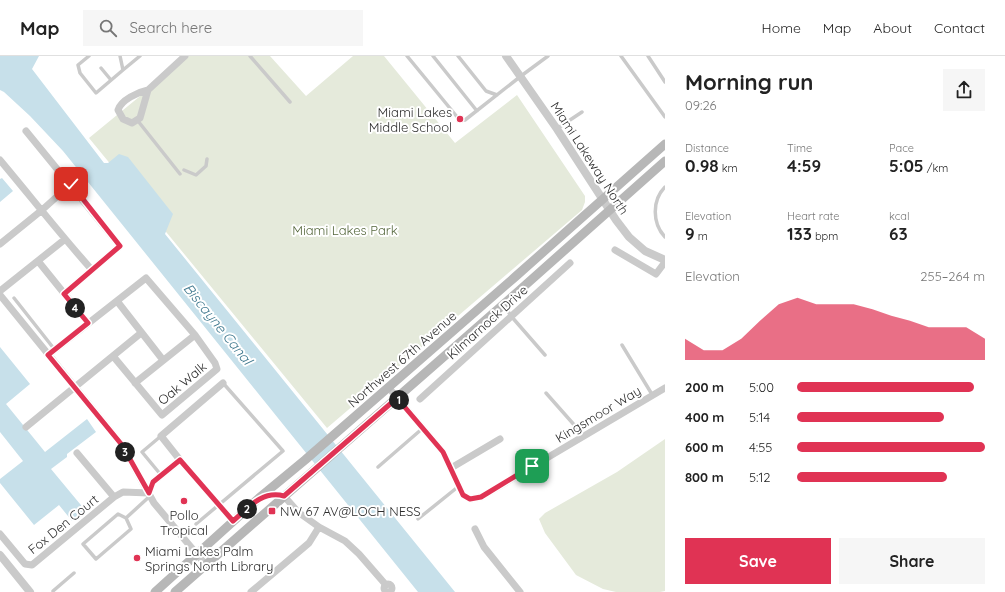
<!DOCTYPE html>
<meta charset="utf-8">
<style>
:root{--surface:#fff;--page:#f6f6f6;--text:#222;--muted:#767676;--line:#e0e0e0;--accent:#e03354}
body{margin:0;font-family:Quicksand,sans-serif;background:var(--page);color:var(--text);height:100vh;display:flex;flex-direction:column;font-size:15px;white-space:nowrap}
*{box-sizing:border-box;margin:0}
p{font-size:13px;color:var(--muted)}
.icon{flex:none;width:22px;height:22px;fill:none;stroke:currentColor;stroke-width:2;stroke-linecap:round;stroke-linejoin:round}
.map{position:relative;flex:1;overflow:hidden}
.panel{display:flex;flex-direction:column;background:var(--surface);width:340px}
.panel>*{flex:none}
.pin{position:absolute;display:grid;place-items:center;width:34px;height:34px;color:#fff;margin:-17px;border-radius:8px;box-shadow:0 2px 6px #0006}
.km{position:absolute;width:20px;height:20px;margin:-10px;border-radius:50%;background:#222;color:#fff;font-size:11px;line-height:20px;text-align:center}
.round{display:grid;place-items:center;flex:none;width:42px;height:42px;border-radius:0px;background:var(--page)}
.summary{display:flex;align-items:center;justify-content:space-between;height:68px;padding:0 20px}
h1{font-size:22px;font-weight:800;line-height:30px}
.stats{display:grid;grid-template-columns:repeat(3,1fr);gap:6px;height:68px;padding:4px 20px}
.stats div{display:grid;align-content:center}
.stats b{font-size:17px;font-weight:800}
.stats small{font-size:11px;font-weight:400}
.stats p{font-size:11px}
.chart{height:112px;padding:8px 20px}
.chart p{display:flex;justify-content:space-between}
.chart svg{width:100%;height:72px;margin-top:4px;fill:var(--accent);opacity:.7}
.action{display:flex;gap:8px;margin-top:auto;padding:8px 20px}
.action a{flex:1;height:46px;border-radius:0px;background:var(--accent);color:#fff;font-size:16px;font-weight:800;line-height:46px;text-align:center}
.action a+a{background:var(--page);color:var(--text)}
ul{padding:0 20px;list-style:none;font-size:13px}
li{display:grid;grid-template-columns:64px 48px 1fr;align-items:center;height:30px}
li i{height:10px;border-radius:5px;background:var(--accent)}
header{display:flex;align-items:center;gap:24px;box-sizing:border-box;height:56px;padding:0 20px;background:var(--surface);border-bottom:1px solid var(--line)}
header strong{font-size:19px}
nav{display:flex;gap:22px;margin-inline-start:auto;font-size:14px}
.search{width:280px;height:36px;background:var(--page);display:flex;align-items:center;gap:10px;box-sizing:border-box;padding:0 14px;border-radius:0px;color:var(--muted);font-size:15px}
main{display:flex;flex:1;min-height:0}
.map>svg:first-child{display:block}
.green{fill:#e5eadb}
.water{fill:#c7e0ea}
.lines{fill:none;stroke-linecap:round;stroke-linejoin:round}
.service{stroke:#cacaca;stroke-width:3.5}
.minor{stroke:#cacaca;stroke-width:7}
.tertiary{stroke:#cacaca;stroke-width:8}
.secondary{stroke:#b7b7b7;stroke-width:9}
.route-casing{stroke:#fff;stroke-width:8}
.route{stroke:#e03354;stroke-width:5}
.poi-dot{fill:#e03354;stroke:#fff;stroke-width:1.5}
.labels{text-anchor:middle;stroke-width:4;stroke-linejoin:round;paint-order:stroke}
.poi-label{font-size:13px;fill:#2d2d2d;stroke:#fff;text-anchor:start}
.street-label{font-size:13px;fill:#2d2d2d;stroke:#fff}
.park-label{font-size:13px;fill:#55673c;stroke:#fff}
.water-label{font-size:14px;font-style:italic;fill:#3d778d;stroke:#fff}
</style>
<header>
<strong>Map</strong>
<div class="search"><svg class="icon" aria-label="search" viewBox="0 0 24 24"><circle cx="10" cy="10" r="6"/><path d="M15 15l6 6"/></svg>Search here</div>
<nav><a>Home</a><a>Map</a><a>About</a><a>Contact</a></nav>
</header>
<main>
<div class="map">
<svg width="665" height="536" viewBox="0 0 665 536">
<rect width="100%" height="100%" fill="#fff"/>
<path class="green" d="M189,0H270L306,40L353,0H384L455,87L517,39L585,140V146L582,154L327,372L89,82Z
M665,383V535L660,536H616L603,533L576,519L545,477L539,463L545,457L617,416Z"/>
<path class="water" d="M0,0H39L32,13L104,107H108L119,98L128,101L173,158L165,178L455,536H418L63,95L30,60L4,36L0,34Z
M2,122L13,135L0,146V123Z
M0,291L30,328L6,348L45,396L87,363L96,376L67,398V401L51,413L85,454L72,465L59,449L34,469L0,427V423L23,405L0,376Z"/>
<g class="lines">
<path class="service" d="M89,0L78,9L80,17L96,37L123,14L120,0
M250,0L290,46
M407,0L458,62L465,64L521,20L548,0
M433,0L477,55
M458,0L486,35L497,39
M621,0L665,61
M648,0L665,26
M101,12L111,24
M123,14L140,0
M138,65L180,118
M558,72L582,56
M184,114L196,119L206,110L207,103
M665,131C652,144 652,167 665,181
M14,242L55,294
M504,249L511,260L545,299
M622,289L653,340
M546,337L584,380
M180,404L233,464
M378,411L423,372
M161,419L142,396L161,380
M118,458L126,462L131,473L96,503L83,488Z
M126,462L150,440
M418,463L459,430
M196,468L283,395L223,327
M53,535L74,517"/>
<path class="minor" d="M148,34L140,62L132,67L123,63L118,54C121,44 138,36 148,34L185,0
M26,75L120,190L64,238
M0,104C31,141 60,178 92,214
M0,188L42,154L71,128
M615,194L656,218L665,206
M38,205L88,267
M0,235L64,184
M0,239L122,389L154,447L206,509
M117,245L163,304
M48,299L146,222L195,279L215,307L217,313L162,359L113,300
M135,327L195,279
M388,331L443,396L463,439L470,443L481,441L665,332
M420,343L570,207
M26,371L141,277
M77,397L114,441
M451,412L500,383
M284,440L298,456L319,471L345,485L359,498L386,529
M475,473L484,491L520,536
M0,478L25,508L32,509L114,441L123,436L149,437L153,426L180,404L161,380L223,327
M384 532a4 4 0 1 1 8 0a4 4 0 1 1-8 0Z
M251,536L309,487L319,471"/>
<path class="tertiary" d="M506,0L557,73L616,164L629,181L645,195L665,204
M0,499L30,536"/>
<path class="secondary" d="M155,536L259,442L305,404L515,221L665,88
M175,536L504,248L665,105"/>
</g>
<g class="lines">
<g class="route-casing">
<path id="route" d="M71,128L120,190L64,238L88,267L48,299L122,389L149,437L153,426L180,404L233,465C248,452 262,434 284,440L397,342L443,396L463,439L470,443L481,441L532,410"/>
</g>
<use href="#route" class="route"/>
</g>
<g class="poi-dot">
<circle cx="460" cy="63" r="4"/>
<circle cx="184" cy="445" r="4"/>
<rect x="268" y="451" width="8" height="8" rx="2"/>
<circle cx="137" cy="502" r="4"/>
</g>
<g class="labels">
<g class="poi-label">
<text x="452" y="61" text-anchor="end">Miami Lakes<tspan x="452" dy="15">Middle School</tspan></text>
<text x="280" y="460">NW 67 AV@LOCH NESS</text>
<text x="184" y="464" text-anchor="middle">Pollo<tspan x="184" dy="15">Tropical</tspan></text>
<text x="145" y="500">Miami Lakes Palm<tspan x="145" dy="15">Springs North Library</tspan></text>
</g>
<g class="street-label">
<text transform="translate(590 102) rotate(57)" y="5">Miami Lakeway North</text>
<text transform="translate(487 266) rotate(-42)" y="5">Kilmarnock Drive</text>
<text transform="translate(402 303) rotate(-41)" y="5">Northwest 67th Avenue</text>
<text transform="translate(182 327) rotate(-40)" y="5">Oak Walk</text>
<text transform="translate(598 358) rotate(-31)" y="5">Kingsmoor Way</text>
<text transform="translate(63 468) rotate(-39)" y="5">Fox Den Court</text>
</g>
<g class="park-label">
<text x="345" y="179">Miami Lakes Park</text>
</g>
<g class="water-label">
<text transform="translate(218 268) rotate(51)" y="5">Biscayne Canal</text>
</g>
</g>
</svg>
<div class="pin" style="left:532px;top:410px;background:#1e9e55"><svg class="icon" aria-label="arrive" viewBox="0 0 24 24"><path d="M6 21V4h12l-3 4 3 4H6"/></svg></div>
<div class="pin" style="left:71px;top:128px;background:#d93025"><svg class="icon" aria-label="check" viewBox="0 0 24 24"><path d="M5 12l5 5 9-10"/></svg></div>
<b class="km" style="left:399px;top:344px">1</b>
<b class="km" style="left:247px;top:453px">2</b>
<b class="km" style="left:125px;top:396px">3</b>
<b class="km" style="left:75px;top:252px">4</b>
</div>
<section class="panel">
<div class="summary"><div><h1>Morning run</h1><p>09:26</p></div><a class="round"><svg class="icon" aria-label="share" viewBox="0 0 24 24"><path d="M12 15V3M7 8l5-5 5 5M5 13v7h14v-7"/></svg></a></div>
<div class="stats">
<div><p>Distance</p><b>0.98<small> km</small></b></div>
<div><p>Time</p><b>4:59</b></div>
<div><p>Pace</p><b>5:05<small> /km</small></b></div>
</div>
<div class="stats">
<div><p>Elevation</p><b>9<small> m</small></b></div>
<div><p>Heart rate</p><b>133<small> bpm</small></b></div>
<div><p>kcal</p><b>63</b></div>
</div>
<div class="chart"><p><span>Elevation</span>255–264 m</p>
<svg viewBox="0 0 160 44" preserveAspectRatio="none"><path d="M0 44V31L10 38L20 38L30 31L40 20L50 10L60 6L70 10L80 10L90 10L100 13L110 17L120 20L130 24L140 24L150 24L160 31V44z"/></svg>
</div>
<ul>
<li><b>200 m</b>5:00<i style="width:94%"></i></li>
<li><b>400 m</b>5:14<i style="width:78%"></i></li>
<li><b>600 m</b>4:55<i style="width:100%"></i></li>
<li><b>800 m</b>5:12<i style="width:80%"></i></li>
</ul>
<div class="action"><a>Save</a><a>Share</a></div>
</section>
</main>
